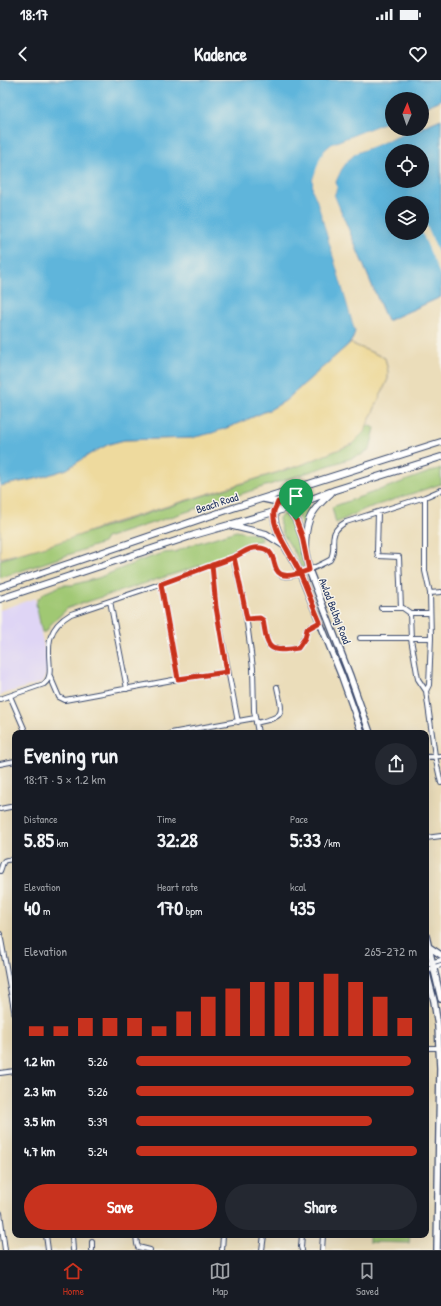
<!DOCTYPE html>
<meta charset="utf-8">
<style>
:root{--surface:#171b24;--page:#242831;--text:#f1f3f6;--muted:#9ea1a6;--line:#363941;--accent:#c8321e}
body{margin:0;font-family:"Patrick Hand",sans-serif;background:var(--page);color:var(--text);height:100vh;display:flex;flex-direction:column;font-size:15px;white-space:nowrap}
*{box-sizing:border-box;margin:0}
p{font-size:13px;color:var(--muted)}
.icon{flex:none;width:22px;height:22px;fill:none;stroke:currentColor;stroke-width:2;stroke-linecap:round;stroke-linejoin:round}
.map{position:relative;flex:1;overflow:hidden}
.details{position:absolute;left:12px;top:650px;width:417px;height:508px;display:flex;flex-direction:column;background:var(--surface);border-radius:8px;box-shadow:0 4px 16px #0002}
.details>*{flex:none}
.needle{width:26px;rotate:2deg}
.fabs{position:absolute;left:385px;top:12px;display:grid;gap:8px}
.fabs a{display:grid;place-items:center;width:44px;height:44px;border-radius:50%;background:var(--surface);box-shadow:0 4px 16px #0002;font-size:20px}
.pin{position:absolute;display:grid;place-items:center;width:34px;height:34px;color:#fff;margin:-41px -17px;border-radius:50% 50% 50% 0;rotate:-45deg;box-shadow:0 0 4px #0007}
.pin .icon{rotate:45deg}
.round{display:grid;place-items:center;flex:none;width:42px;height:42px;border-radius:21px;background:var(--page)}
.overview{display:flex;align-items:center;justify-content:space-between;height:68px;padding:0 12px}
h1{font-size:22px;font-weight:700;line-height:30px}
.stats{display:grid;grid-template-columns:repeat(3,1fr);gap:6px;height:68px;padding:4px 12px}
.stats div{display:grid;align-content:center}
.stats b{font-size:20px;font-weight:700}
.stats small{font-size:11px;font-weight:400}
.stats p{font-size:11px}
.chart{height:112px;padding:8px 12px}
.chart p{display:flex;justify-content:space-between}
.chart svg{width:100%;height:72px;margin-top:4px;stroke:var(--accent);stroke-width:6}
.action{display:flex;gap:8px;margin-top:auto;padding:8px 12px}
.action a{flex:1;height:46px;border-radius:24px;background:var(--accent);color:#fff;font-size:16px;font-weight:700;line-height:46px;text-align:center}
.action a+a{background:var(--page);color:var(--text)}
ul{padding:0 12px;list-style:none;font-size:13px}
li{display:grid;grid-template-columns:64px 48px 1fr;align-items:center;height:30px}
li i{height:10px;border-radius:5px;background:var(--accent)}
.status{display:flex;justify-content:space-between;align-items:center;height:28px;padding:0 20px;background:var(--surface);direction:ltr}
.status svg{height:11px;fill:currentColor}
header{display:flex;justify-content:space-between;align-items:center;height:52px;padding:0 12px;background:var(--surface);font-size:18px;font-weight:700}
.dock{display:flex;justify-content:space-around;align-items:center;height:56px;border-top:1px solid var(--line);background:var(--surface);font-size:11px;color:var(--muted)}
.dock a{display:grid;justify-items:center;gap:2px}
.dock .active{color:var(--accent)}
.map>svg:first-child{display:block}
.built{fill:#dfd5f5}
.green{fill:#a0c873;stroke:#5e7c68}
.sand{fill:#eeda9e;stroke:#84847e}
.water{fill:#5fb5db;stroke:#3d729c;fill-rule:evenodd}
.pier{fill:#ebddba}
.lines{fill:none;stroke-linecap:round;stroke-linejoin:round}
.minor-casing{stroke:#3a496c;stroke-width:6}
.secondary-casing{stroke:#3a496c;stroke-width:8}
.trunk-casing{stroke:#3a496c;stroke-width:8}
.minor{stroke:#fff;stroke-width:4}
.secondary{stroke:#fff;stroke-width:5.5}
.trunk{stroke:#fff;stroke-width:6}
.route-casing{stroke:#fff;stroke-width:8}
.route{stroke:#c8321e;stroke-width:5}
.labels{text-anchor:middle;stroke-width:3;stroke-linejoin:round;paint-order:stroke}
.street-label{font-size:11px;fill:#1b2f5e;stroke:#f7f3e8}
</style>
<div class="status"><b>18:17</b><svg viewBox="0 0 49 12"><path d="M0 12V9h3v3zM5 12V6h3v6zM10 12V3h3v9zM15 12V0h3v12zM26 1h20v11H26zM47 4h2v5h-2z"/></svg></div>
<header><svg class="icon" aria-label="back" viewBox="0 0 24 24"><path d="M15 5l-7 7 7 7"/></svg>Kadence<svg class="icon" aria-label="heart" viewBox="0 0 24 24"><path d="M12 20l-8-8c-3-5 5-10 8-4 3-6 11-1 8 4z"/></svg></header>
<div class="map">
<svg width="441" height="1170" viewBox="0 0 441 1170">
<rect width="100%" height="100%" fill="#f7f3e8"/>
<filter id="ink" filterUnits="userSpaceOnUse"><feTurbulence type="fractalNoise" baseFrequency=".025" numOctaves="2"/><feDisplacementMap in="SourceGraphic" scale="8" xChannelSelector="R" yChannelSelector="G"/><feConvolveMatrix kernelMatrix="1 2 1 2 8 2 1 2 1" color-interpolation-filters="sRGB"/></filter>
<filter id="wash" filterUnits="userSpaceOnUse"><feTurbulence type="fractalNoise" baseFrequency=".012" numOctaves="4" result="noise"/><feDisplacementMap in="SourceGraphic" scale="16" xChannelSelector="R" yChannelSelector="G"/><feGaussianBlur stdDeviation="0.9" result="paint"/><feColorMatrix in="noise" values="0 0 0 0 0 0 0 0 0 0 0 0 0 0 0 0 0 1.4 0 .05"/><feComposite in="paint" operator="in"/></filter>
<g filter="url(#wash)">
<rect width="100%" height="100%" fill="#ebddba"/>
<path class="built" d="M35,518L39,543L48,587L43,602L0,615V530Z"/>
<path class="green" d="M367,345L375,348L370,369L361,375L106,458L103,463L0,498V480L301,385L352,364L364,352Z
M441,388V404L365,429L336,443L332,427Z
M314,425L308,433L303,446L295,431Z
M289,434L292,438L300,453V472L305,486L301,488C299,482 297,475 293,470C285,456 281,455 279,438L282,435Z
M236,451L259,455L262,460L242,465L214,481L68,528L51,544L46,552H42L36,524L38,519L44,513L63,505H72L98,498L142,480L164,473L175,472L191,465Z
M369,1155H410L409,1163L369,1162Z"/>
<path class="sand" d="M350,263L385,278L388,291V299L364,352L352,364L301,385L103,446C70,460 35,470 0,478V406L39,398L67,389L90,374L109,364L124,360L191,358L232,346L271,329L285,321Z"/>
<path class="water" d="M0,0H441V20L422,28V19H392V40L332,64L325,70L313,99V111L317,120L355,251L353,258L350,263L285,321L271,329L232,346L212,353L191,358L124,360L109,364L90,374L67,389L39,398L0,406Z
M441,39V217L387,241L334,115L336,110V101L341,90L348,80L356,73L416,49H422V47ZM392,71H422V101H392ZM392,123H422V153H392Z"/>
<path class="pier" d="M392,40V42L333,66L326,72L322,79L315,99V110L319,119L356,251H355L317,120L313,111V99L320,78L325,70L332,64Z
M411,49H416L356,73L348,80L341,90L335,103L337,107L334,115L385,240H384L332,116V111L335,107L333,103L339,89L347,78L355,71Z
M422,135L441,179V197L422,153Z"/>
</g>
<g filter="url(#ink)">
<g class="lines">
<g class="minor-casing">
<path id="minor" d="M425,417V491L430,513L431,558L429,605L426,611L435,676L441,703
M378,432L377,471L378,476L399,477L401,528
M233,477L242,514L247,543L253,588L254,631L258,653
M212,485L216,527L238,642
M161,504L178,599
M430,513L441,512
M110,521L127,609
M381,528H403L410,533H430
M410,533L411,559L418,599L426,611
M247,539H262L268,564C274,573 288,569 298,568L305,557L307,549L320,542
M360,558H431
M50,596L59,617L65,620L178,599L227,592
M10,616L26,653
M0,619L44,604C61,591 31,557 71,534C118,518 166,503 212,485C219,483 226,481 232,478C241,474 248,468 257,468C279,467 270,493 284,496C296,498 320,485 330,480C339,466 324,454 346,442L425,417L441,410
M256,643C286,636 283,635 277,607
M171,653L255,638
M426,677L441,676
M0,684L15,681
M0,729L15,726
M426,758L441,756
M0,791C5,779 0,781 15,779
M0,854L15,935
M426,884L441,880
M426,890L441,885
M426,968H439
M0,993L15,991
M0,1133L5,1170
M46,1155L48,1170
M72,1155L73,1170
M136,1155L137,1164L138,1167L150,1170
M302,1155L301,1167L302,1170
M92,1170V1162
M222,1170L223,1155
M262,1170L264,1155
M322,1170L323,1155"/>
</g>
<g class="secondary-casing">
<path id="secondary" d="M286,412C281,418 277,423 275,430C270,447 293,478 300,493L342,597L362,653
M264,419L278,422L288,428L296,440L302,456L309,490L350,596L370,653
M426,856L441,919
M429,867L441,875
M426,890L434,921L438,946L440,988L437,1170"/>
</g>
<g class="trunk-casing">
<path id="trunk" d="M229,445L266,454L285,466
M305,473C305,443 308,433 331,413
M0,507L233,428L441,362
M0,519L194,455L288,428L335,410L441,377"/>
</g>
<use href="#minor" class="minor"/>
<use href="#secondary" class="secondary"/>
<use href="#trunk" class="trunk"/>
</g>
</g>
<g class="lines" filter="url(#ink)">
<g class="route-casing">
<path id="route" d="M296,440L302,456L309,490C259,509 286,472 261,468C250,466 242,474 232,478C226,481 219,483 212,485L216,527L227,592L178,599L161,504L234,477L242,514L247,539L260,538L263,540C268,568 266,573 298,568L305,558L307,549L320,542C313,526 307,509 300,493C293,476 271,450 274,431C275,428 277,425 278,422L288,428L296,440"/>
</g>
<use href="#route" class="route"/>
</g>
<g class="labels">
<g class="street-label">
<text transform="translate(217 423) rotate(-18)" y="4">Beach Road</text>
<text transform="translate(335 531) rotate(69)" y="4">Awlad Belhaj Road</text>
</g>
</g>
</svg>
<div class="fabs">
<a><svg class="needle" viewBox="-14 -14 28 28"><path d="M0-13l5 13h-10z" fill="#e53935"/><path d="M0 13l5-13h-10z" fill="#9ea1a6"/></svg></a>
<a><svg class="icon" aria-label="locate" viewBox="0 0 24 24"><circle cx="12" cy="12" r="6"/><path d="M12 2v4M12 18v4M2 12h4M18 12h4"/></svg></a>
<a><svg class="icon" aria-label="layers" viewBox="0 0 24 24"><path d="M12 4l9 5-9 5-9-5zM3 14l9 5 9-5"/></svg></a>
</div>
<div class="pin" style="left:296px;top:440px;background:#1e9e55"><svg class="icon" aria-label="arrive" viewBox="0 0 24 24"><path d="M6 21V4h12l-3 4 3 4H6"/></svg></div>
<section class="details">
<div class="overview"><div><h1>Evening run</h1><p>18:17 · 5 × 1.2 km</p></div><a class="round"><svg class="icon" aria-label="share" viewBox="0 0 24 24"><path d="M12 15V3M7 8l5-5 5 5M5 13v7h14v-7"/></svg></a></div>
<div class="stats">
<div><p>Distance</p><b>5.85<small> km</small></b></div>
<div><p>Time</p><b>32:28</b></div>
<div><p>Pace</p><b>5:33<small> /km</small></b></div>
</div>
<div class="stats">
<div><p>Elevation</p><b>40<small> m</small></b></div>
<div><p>Heart rate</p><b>170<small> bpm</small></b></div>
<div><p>kcal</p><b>435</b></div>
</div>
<div class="chart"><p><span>Elevation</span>265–272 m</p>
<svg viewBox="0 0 160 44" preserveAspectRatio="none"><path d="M5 44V38M15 44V38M25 44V33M35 44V33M45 44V33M55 44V38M65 44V29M75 44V20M85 44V15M95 44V11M105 44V11M115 44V11M125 44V6M135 44V11M145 44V20M155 44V33"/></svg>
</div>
<ul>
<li><b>1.2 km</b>5:26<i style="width:98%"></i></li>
<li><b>2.3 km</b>5:26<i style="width:99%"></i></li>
<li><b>3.5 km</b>5:39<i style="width:84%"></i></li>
<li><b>4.7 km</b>5:24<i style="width:100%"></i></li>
</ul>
<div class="action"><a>Save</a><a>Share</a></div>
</section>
</div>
<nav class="dock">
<a class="active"><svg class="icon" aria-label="home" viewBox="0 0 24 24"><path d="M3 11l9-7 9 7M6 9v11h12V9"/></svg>Home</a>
<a><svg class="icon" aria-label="map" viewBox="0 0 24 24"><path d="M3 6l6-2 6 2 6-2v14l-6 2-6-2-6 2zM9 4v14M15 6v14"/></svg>Map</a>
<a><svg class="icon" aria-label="saved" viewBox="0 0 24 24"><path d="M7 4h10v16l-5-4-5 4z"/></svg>Saved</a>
</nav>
